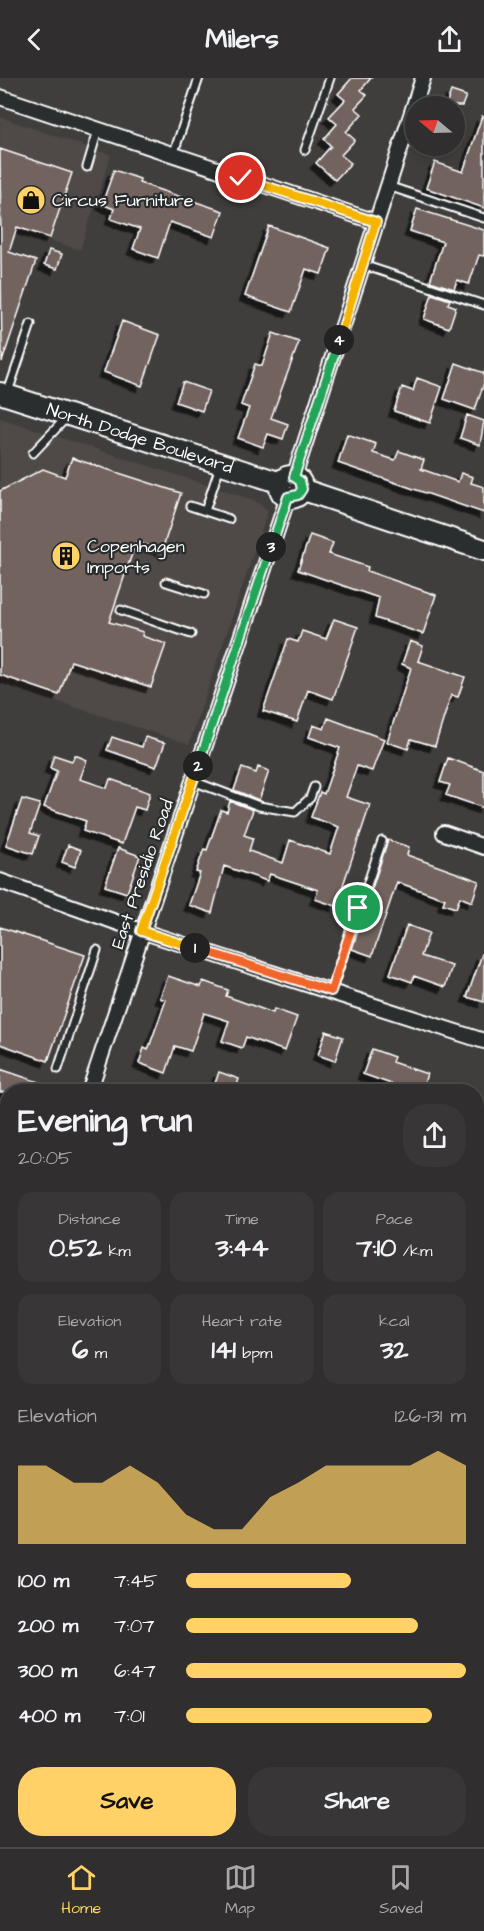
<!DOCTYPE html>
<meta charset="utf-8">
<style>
:root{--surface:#302e2e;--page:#383636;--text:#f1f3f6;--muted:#a8a8aa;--line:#4b4a4a;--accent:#ffd166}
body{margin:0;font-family:"Architects Daughter",sans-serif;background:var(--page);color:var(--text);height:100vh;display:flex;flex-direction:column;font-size:22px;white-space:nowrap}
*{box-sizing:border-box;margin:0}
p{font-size:20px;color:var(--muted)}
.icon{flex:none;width:33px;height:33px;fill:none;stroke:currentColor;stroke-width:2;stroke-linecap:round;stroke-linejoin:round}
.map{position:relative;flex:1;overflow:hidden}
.drawer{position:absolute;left:0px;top:1006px;width:484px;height:764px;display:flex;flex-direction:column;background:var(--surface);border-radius:24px 24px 0 0;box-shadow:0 3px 9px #0003,0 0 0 2px var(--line)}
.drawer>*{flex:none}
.needle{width:39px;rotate:289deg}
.buttons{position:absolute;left:405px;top:18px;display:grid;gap:12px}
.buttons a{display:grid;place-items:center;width:60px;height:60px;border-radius:50%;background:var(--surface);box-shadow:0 3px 9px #0003,0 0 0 2px var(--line);font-size:30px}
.pin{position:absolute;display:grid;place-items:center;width:51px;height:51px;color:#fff;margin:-26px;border:3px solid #fff;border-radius:50%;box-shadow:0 2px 6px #0007}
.km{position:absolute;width:30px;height:30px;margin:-15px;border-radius:50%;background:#222;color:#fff;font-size:16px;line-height:30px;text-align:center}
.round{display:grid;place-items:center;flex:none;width:63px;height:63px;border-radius:24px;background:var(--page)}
.summary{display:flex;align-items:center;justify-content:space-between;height:102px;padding:0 18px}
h1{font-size:33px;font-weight:700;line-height:45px}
.stats{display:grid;grid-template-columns:repeat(3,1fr);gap:9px;height:102px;padding:6px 18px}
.stats div{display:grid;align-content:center;border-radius:15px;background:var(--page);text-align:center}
.stats b{font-size:26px;font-weight:700}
.stats small{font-size:16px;font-weight:400}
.stats p{font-size:16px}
.chart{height:168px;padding:12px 18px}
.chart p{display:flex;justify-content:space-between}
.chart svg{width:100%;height:108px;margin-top:6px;fill:var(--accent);opacity:.7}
.primary-button{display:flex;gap:12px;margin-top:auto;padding:12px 18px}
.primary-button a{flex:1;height:69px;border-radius:24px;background:var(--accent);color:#111;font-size:24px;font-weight:700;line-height:69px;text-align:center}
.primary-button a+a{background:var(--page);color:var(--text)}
ul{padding:0 18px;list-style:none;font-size:20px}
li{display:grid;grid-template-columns:96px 72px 1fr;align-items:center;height:45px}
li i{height:15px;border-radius:8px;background:var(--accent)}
header{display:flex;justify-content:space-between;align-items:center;height:78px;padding:0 18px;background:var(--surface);font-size:27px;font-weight:700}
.menu{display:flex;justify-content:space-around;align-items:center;height:84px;border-top:2px solid var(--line);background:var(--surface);font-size:16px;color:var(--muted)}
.menu a{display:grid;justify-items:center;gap:3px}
.menu .current{color:var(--accent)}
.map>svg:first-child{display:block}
.built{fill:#4f4947}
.building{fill:#72645f;stroke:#fff;stroke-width:1.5;filter:url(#shadow)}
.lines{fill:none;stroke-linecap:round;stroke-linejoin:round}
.lane-casing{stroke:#fff;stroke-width:11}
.street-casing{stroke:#fff;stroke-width:18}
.secondary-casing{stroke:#fff;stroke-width:24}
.lane{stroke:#2a2d2e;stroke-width:7}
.street{stroke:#2a2d2e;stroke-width:14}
.secondary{stroke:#2a2d2e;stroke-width:20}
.split-1-casing{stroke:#fff;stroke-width:12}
.split-2-casing{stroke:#fff;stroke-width:12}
.split-3-casing{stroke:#fff;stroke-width:12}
.split-4-casing{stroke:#fff;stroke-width:12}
.split-5-casing{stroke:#fff;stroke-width:12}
.split-1{stroke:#f0652b;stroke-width:8}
.split-2{stroke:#f5b400;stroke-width:8}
.split-3{stroke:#22a559;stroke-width:8}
.split-4{stroke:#22a559;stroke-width:8}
.split-5{stroke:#f5b400;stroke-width:8}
.labels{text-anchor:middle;stroke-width:4.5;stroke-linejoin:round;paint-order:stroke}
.poi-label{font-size:18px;fill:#fff;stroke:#2a2d2e;text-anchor:start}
.street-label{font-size:18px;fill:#fff;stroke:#2a2d2e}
</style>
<header><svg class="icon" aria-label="back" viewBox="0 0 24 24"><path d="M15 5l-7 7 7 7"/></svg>Milers<svg class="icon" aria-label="share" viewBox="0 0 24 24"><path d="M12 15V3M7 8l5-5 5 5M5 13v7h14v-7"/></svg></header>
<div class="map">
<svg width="484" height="1769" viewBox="0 0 484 1769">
<defs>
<filter id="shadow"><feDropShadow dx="-5.5" dy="5.5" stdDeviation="0" flood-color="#0009"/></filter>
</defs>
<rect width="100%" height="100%" fill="#403e3d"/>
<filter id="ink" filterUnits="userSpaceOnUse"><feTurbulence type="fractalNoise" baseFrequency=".0167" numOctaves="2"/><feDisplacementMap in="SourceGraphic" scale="12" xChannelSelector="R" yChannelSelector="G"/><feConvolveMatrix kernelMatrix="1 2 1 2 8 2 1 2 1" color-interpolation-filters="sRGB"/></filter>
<g filter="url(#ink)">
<path class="built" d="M0,39L111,77L80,172L18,152L0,203Z
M0,340L254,422L268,433L189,666L0,605Z"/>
<path class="building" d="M352,0H371L361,12L367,17L355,30L362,36L346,54L355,62L341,77L351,85L335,102L316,85L331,68L324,61L337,46L329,39L345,22L338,16Z
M451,13L466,18L462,28H446Z
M482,38L484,39V130L426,110L435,84L463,94Z
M0,71L72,95L50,160L17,149L9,174L36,183L2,284Z
M114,92L140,101L139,105L223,133L214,159L170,144L158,180L133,171L140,151L111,141L114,131L102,126Z
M417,131L484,152V178L479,177L469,206L457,202L454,211L430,203L443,164L410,153Z
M269,148L330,170L321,196L306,191L291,234L245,218Z
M49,172L62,176L57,191L44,187Z
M432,216L450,222L448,226L456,229L449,250L424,241Z
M122,243L160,257L142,308L104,294Z
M273,255L299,264L271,340L288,346L283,361L268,356L263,369L238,360L249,330L241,327L255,286L262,288Z
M456,285L484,295V305L475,332L444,321Z
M417,300L442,309L430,345L394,333L402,309L413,313Z
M183,304L209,313L202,333L176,324Z
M467,337L484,343L480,367L460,360Z
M347,356L376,366L373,375L395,382L399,373L424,382L421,391L458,404L461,395L473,399L471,405L484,409V435L338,385Z
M72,380L181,415L162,472L136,464L109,544L143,554L142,558L166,566L151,609L71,583L59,617L0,597V413L43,391L65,399Z
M310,457L333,465L329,476L368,489L367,493L436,517L423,556L375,540L379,520L298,492Z
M334,541L358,549L333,621L308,612L297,644L263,633L288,561L298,564L302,553L326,561Z
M410,563L423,568L418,583L465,599L458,619L451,617L435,668L411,661L408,671L387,664L411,590L402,586Z
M328,640L384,661L372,693L357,688L346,719L370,727L336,828L315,821L318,812L270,796L267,803L224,788L212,835L189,827L200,795L196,794L204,771L207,772L221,732L227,734L230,723L253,732L244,757L253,760L249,773L283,785L290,762L330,776L339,749L311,739L320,714L324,716L340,670L309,659L313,647L324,651Z
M112,659L142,669L145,659L165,665L156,689L107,672Z
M54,677L72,683L75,677L87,682L80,701L107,710L110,701L150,715L145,732L135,729L122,766L83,753L86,743L44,729L57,693L50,690Z
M448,680L484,693V730L446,717L450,707L440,704Z
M258,689L269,693L259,722L234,712L242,690L256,695Z
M22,721L40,726L30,755L39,758L33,776L6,767Z
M388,762L409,769L407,777L479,803L472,824L460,819L456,830L443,826L445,821L397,804L372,878L352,871Z
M68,767L81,772L75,789L62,784Z
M118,770L140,778L127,815L105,808Z
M407,847L429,855L421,878L452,888L445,909L414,898L412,904L390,896Z
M0,849L85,877L48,983L0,966Z
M482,876L484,877V924L467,919Z
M168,898L201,909L203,903L228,912L226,918L273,935L274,931L297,939L285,973L246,959L242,970L222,963L229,943L204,935L191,973L175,968L166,995L139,985L144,970L148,972L166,922L160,920Z
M326,953L343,959L335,983L318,977Z
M372,971L394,979L392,984L427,996L424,1005L445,1014H395L397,1008L363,996Z
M0,991L62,1012L61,1014H0Z
M219,994L239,1001L235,1014H212Z"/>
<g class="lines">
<g class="lane-casing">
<path id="lane" d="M305,72L330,0
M173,77L199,0
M87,89L98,52
M388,108L484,140
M363,187L484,227
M8,314L31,246
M33,375L66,340
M220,388L205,433L229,441
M190,428L205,433
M166,504L204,516
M121,532L191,556
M193,703L259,728L295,734L310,720L314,709
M331,913L382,763
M58,991L97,872
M477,1119L484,1121
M477,1165L484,1168
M0,1499L8,1502
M477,1565L484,1568
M477,1646L484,1648
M9,1769L11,1762
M58,1769L59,1762"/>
</g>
<g class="street-casing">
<path id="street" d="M0,19L376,144
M294,399L423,0
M444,755L484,769
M0,803L141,853L484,963
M89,1014L288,419
M0,1288L8,1266
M477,1321L484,1300
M477,1448L484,1450
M331,1769L333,1762"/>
</g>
<g class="secondary-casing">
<g id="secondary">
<path id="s1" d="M0,315L281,405"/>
<circle cx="291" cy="409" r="11"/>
<path d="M301,411L484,472"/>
</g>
</g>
<use href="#lane" class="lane"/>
<use href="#street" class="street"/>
<use href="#secondary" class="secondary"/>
</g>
</g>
<g class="lines" filter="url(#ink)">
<g class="split-1-casing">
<path id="split-1" d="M195,870L331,913L358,830"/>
</g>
<g class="split-2-casing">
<path id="split-2" d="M195,870L141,853L198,688"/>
</g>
<g class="split-3-casing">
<path id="split-3" d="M198,688L271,469"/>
</g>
<g class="split-4-casing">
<path id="split-4" d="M271,469L288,419L298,417L302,411L300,403L294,399L339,262"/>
</g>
<g class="split-5-casing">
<path id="split-5" d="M241,100L376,144L339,262"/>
</g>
<use href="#split-1" class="split-1"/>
<use href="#split-2" class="split-2"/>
<use href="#split-3" class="split-3"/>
<use href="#split-4" class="split-4"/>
<use href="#split-5" class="split-5"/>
</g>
<defs>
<g id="shop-disc" transform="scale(1.5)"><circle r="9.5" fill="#ffd166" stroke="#2a2d2e"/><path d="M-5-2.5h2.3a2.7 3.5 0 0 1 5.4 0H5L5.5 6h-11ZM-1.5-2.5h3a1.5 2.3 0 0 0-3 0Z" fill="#111"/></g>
<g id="building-disc" transform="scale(1.5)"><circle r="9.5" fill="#ffd166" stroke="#2a2d2e"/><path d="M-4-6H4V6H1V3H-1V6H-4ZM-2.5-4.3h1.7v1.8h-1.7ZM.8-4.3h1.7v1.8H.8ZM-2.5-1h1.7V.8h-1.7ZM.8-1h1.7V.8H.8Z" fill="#111"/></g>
</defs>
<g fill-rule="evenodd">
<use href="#shop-disc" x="31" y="122"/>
<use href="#building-disc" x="66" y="478"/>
</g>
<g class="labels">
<g class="poi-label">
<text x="52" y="128">Circus Furniture</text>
<text x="87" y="474">Copenhagen<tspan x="87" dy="21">Imports</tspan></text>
</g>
<g class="street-label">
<text dy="6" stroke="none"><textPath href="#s1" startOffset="147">North Dodge Boulevard</textPath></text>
<text transform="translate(142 796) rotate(-71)" y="6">East Presidio Road</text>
</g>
</g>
</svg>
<div class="buttons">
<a><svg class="needle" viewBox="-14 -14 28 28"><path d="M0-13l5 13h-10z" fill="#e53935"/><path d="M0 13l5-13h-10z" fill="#a8a8aa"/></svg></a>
</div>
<div class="pin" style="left:358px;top:830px;background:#1e9e55"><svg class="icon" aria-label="arrive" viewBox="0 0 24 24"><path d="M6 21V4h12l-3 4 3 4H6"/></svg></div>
<div class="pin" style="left:241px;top:100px;background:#d93025"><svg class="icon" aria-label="check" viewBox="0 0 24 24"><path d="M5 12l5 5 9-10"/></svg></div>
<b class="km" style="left:195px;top:870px">1</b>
<b class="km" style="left:198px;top:688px">2</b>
<b class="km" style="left:271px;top:469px">3</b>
<b class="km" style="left:339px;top:262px">4</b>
<section class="drawer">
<div class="summary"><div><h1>Evening run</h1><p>20:05</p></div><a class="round"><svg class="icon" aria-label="share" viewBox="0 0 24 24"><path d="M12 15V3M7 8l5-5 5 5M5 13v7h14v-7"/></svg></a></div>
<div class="stats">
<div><p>Distance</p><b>0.52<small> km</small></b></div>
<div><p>Time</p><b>3:44</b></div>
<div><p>Pace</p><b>7:10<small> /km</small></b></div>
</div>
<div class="stats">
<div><p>Elevation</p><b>6<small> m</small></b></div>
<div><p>Heart rate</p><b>141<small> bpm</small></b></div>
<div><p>kcal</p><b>32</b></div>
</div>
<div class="chart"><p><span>Elevation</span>126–131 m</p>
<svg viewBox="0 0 160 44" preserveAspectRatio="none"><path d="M0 44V12L10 12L20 19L30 19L40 12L50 19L60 32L70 38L80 38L90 25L100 19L110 12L120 12L130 12L140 12L150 6L160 12V44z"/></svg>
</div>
<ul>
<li><b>100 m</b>7:45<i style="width:59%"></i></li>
<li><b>200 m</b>7:07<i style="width:83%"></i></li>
<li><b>300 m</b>6:47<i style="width:100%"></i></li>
<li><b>400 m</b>7:01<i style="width:88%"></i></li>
</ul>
<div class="primary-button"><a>Save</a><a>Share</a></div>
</section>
</div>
<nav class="menu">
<a class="current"><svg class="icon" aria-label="home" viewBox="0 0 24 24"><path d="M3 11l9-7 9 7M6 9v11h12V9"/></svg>Home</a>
<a><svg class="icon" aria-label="map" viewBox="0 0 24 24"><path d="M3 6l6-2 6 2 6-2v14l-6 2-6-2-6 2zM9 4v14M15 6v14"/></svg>Map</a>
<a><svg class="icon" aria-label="saved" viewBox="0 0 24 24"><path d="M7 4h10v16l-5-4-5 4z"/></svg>Saved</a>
</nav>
